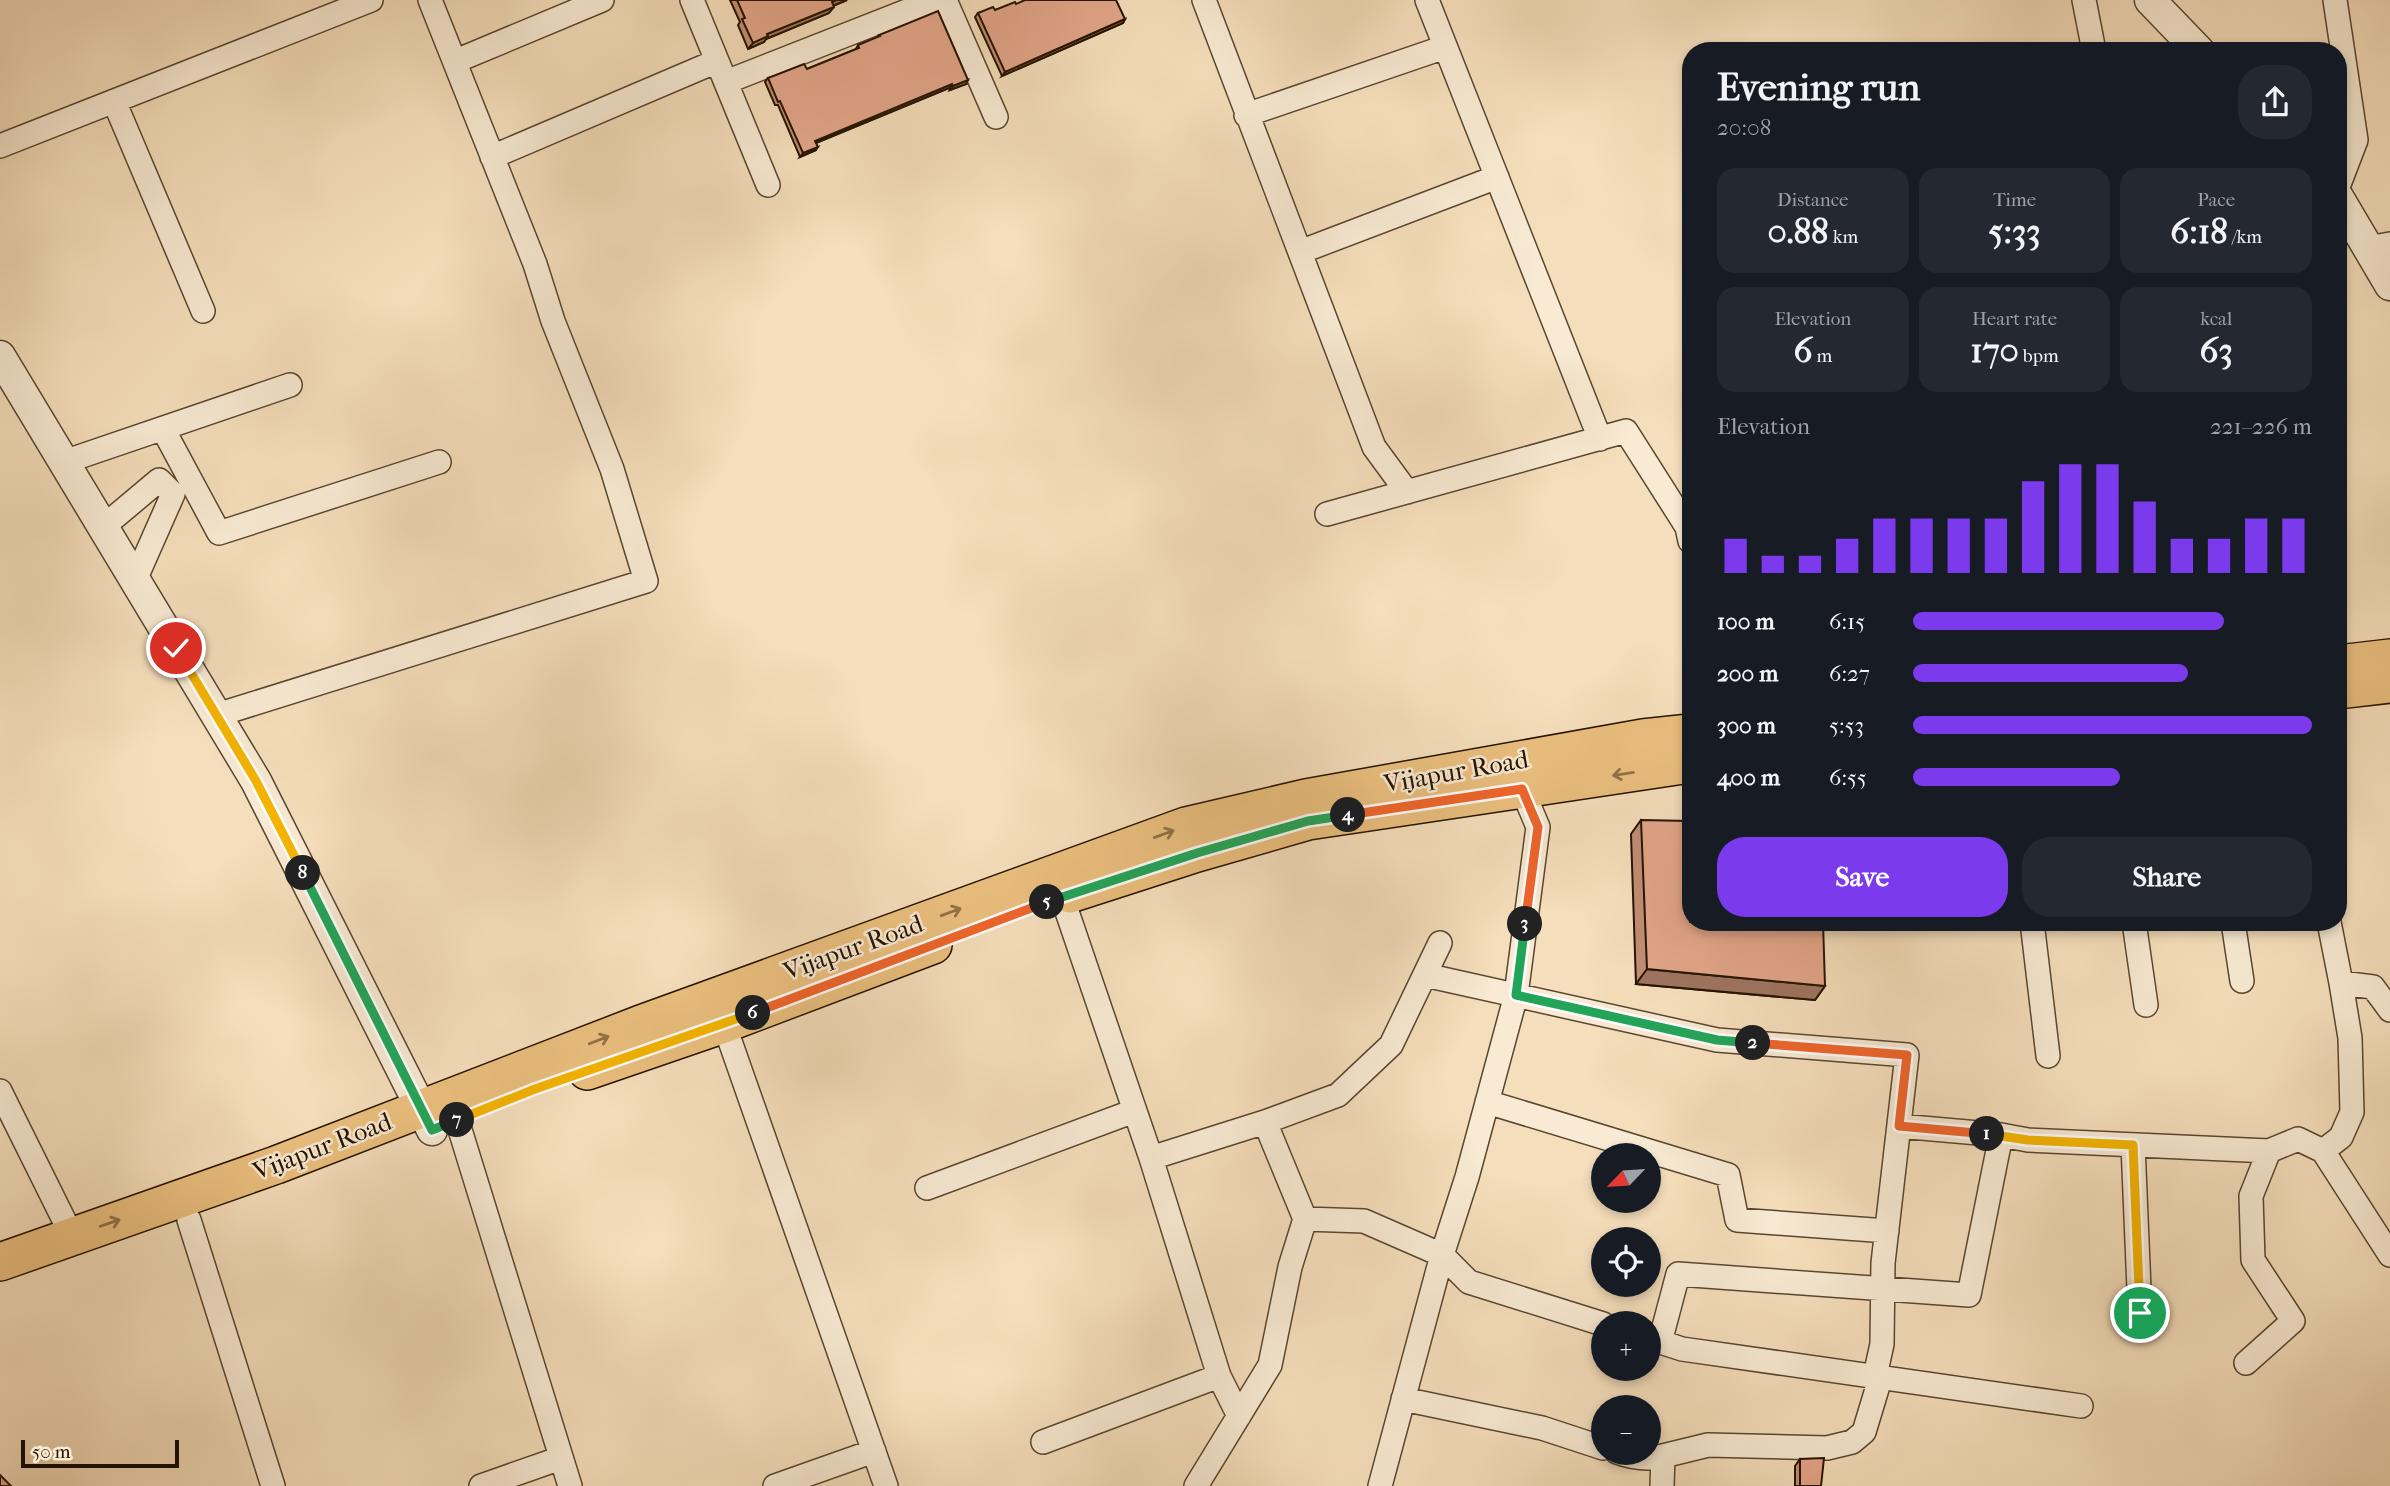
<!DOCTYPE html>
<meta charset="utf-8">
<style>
:root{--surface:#171b24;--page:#242831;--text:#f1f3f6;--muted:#9ea1a6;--accent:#7c3aed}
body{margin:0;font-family:"IM FELL French Canon",serif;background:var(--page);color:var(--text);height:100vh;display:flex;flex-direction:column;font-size:26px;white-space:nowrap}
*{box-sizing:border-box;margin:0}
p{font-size:23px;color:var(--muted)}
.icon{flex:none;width:38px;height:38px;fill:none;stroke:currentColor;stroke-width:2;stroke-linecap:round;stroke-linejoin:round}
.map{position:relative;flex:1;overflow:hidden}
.side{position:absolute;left:1682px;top:42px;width:665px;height:889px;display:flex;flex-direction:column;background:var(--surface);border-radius:28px;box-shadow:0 4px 10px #0003}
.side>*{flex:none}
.needle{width:46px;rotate:245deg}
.controls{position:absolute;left:1591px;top:1143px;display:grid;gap:14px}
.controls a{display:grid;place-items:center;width:70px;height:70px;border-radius:50%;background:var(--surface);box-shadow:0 4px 10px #0003;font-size:35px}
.scale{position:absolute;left:21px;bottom:18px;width:158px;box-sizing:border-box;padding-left:7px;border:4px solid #251301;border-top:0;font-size:19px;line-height:24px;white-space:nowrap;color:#251301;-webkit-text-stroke:5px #f8ead3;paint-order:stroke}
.pin{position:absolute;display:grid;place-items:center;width:60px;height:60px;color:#fff;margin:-30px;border:4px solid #fff;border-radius:50%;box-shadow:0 2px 7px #0007}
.km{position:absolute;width:35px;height:35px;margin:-18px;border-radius:50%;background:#222;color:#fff;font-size:19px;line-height:35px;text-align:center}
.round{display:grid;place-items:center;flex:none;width:74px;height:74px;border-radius:28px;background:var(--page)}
.head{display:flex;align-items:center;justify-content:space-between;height:119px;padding:0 35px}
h1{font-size:38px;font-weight:800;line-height:52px}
.stats{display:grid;grid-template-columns:repeat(3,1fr);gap:10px;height:119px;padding:7px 35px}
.stats div{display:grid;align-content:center;border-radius:18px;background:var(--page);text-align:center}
.stats b{font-size:35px;font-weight:800}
.stats small{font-size:19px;font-weight:400}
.stats p{font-size:19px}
.chart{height:196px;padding:14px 35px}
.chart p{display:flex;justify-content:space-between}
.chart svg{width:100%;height:126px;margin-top:7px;stroke:var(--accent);stroke-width:6}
.action{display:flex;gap:14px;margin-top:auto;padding:14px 35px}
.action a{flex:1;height:80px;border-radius:28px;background:var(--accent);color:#fff;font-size:28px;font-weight:800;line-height:80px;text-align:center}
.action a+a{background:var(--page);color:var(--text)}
ul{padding:0 35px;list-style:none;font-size:23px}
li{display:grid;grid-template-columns:112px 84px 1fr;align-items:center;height:52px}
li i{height:18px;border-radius:9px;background:var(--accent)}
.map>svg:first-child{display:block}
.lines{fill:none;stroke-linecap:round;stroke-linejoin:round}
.minor-casing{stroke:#594630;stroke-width:26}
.tertiary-casing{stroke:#594630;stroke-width:33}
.primary-casing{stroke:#251301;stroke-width:40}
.minor{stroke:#f8ead3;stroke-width:23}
.tertiary{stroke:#f8ead3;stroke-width:30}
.primary{stroke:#eabf7e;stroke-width:37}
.wall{fill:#c28e76;stroke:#251301;stroke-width:2}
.shaded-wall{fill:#9e7460;stroke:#251301;stroke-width:2}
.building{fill:#e2a589;stroke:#251301;stroke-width:2}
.oneway{stroke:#917246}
.split-1-casing{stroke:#fff;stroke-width:14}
.split-2-casing{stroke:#fff;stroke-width:14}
.split-3-casing{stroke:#fff;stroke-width:14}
.split-4-casing{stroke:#fff;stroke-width:14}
.split-5-casing{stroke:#fff;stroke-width:14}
.split-6-casing{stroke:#fff;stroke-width:14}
.split-7-casing{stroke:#fff;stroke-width:14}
.split-8-casing{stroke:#fff;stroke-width:14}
.split-9-casing{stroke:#fff;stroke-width:14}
.split-1{stroke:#f5b400;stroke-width:9}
.split-2{stroke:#f0652b;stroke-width:9}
.split-3{stroke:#22a559;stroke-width:9}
.split-4{stroke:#f0652b;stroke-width:9}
.split-5{stroke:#22a559;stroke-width:9}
.split-6{stroke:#f0652b;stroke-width:9}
.split-7{stroke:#f5b400;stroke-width:9}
.split-8{stroke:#22a559;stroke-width:9}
.split-9{stroke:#f5b400;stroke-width:9}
.labels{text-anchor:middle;stroke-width:5;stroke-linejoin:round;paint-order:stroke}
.street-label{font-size:26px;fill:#251301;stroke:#f8ead3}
</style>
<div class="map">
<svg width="2390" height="1486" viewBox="0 0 2390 1486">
<rect width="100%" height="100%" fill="#f5debb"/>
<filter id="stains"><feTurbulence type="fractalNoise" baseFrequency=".00286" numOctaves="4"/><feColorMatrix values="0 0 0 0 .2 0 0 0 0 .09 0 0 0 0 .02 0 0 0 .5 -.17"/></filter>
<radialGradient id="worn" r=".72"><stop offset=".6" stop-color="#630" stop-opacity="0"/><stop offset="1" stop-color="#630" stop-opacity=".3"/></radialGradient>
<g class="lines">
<g class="minor-casing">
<path id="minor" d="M692,0L768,185
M945,0L996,117
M1204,0L1374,447L1407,492
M1427,0L1600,439
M2084,0L2094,51
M2335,0L2356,140L2338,187
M456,61L602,0
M726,82L935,0
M114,101L203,311
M1246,115L1445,47
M0,146L371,0
M492,157L717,61
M2368,248L2390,244
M1300,252L1497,177
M163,429L219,533L439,462
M64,462L290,385
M1327,514L1626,431L1687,527L1690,541
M103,527L159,480L173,494L135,580
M217,715L646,581L612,469L553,321L535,264L430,0
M1062,897L1151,1158L1219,1376L1239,1416
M2032,922L2048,1056
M2134,922L2146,1005
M2233,922L2242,981
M2329,922L2341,983L2373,987L2390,1010
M1425,975L1717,1040L1907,1055L1883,1263L1882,1344L1875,1376L1877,1389L1864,1432L1852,1442L1827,1448L1708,1445L1663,1456L1662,1486
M724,1024L886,1486
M0,1091L72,1236
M1487,1102L1728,1175L1737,1220L1887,1231
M457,1120L570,1486
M1899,1126L2001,1135
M2133,1145L2140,1313
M2323,1151L2390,1255
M1151,1158L1265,1122
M927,1188L1134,1111
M1305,1219L1364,1221L1442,1255L1469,1282L1603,1324
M189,1220L273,1486
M1648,1338L1682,1349L2081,1406
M1660,1342L1678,1274L1969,1295L2001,1135L2028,1140L2269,1151
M2246,1363L2293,1321L2253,1260L2251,1196L2269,1151L2298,1139L2323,1151L2341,1137L2352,1112L2350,1038L2341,983
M1403,1399L1542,1428L1603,1448
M1043,1442L1219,1376
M1617,1452C1633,1458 1647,1460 1663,1456
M481,1486L561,1458
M775,1486L874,1451
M1196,1486L1270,1365L1290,1267L1305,1219L1265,1122L1338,1095L1391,1045L1440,943
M1380,1486L1442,1255L1467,1177L1516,995L1538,827L1522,789"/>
</g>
<g class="tertiary-casing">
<path id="tertiary" d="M2150,0L2199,51
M2338,197L2390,285
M0,356L256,781L432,1130"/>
</g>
<g class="primary-casing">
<path id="primary" d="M2338,664L2390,658
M2338,690L2390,684
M1070,894L1197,853L1308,821L1690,764
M587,1071L724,1024L933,945
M0,1262L276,1165L641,1024L1186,826L1306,798L1643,738L1690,733"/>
</g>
<use href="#minor" class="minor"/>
<use href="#tertiary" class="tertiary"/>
<use href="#primary" class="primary"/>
</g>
<path class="wall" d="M730,0H847L833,6L829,13L766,39L764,42L748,49L738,25L740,22Z
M1016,4L1125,19L1123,23L1002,76L975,17L978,13L995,10Z
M879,35L966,84L950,90L949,88L816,143V150L800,157L778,105H775L765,82L768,78L807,69L856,49L858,45L877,38Z
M1641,820L1825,986L1815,1000L1636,984L1631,834Z
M1800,1459L1821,1486H1795V1466Z"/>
<path class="shaded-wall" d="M836,0H847L827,8L832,2Z
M834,7L829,13L766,39L764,42L748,49L753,43L767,34Z
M1125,19L1123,23L1002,76L1005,72Z
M968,80L966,84L950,90L953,86Z
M952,84L949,88L813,144L815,141Z
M818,147L816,150L800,157L803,153Z
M1647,969L1825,986L1815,1000L1636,984Z"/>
<path class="building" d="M737,0H836L832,2L834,7L767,34L768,36L753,43L742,19L745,18Z
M1025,0H1116L1125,19L1005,72L978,13L993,7L995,10L1015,2L1016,4Z
M938,11L968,80L953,86L952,84L815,141L818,147L803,153L780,101L778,102L768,78L804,64L807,69L859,48L858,45L880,36L879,35Z
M1641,820L1690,821V922H1823L1825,986L1647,969Z
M1824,1458L1821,1486H1800V1459Z
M0,1475L11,1486H0Z"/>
<defs><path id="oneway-shaft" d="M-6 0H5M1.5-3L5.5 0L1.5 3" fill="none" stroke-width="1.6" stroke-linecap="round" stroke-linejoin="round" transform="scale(1.75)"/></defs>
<g class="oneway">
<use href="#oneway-shaft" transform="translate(1623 774) rotate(171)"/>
<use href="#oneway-shaft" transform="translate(1164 834) rotate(-20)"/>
<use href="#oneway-shaft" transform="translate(951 912) rotate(-20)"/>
<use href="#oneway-shaft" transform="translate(599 1040) rotate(-21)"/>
<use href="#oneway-shaft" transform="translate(110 1223) rotate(-19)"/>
</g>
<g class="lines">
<g class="split-1-casing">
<path id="split-1" d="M1987,1134L2028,1140L2133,1145L2140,1313"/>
</g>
<g class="split-2-casing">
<path id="split-2" d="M1753,1043L1907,1055L1899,1126L1987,1134"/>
</g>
<g class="split-3-casing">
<path id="split-3" d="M1525,924L1516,995L1717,1040L1753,1043"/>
</g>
<g class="split-4-casing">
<path id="split-4" d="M1348,815L1522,789L1538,827L1525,924"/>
</g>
<g class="split-5-casing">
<path id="split-5" d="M1047,902L1197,853L1308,821L1348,815"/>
</g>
<g class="split-6-casing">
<path id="split-6" d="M753,1013L1047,902"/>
</g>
<g class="split-7-casing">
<path id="split-7" d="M457,1120L535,1089L753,1013"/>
</g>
<g class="split-8-casing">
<path id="split-8" d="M303,873L432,1130L457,1120"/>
</g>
<g class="split-9-casing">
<path id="split-9" d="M176,648L256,781L303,873"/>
</g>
<use href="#split-1" class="split-1"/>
<use href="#split-2" class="split-2"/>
<use href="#split-3" class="split-3"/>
<use href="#split-4" class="split-4"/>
<use href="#split-5" class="split-5"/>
<use href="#split-6" class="split-6"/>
<use href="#split-7" class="split-7"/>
<use href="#split-8" class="split-8"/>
<use href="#split-9" class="split-9"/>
</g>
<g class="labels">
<g class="street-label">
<text transform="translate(1456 771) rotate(-10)" y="9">Vijapur Road</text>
<text transform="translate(853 947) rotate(-20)" y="9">Vijapur Road</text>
<text transform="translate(322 1146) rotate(-21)" y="9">Vijapur Road</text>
</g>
</g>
<rect width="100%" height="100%" filter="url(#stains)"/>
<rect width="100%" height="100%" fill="url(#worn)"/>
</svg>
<div class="controls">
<a><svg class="needle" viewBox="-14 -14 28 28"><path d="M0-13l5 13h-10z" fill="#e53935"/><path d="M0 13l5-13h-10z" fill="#9ea1a6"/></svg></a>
<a><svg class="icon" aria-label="locate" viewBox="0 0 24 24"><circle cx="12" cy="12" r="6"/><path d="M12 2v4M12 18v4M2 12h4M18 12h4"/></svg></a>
<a>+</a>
<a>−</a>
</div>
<div class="scale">50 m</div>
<div class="pin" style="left:2140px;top:1313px;background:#1e9e55"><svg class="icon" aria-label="arrive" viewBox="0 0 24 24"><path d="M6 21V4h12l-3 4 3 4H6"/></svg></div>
<div class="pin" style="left:176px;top:648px;background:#d93025"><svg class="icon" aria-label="check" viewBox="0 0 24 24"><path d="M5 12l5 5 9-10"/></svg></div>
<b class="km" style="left:1987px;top:1134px">1</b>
<b class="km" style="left:1753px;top:1043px">2</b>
<b class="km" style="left:1525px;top:924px">3</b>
<b class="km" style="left:1348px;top:815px">4</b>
<b class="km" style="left:1047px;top:902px">5</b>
<b class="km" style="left:753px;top:1013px">6</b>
<b class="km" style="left:457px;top:1120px">7</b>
<b class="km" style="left:303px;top:873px">8</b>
<section class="side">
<div class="head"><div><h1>Evening run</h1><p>20:08</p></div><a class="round"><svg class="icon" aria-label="share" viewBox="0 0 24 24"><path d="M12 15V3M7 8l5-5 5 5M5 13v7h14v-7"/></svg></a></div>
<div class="stats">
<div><p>Distance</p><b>0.88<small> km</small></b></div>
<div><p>Time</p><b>5:33</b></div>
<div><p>Pace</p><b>6:18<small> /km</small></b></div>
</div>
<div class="stats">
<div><p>Elevation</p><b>6<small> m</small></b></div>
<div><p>Heart rate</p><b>170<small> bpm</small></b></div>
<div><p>kcal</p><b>63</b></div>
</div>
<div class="chart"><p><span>Elevation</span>221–226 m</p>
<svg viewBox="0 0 160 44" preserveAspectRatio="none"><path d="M5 44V32M15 44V38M25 44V38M35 44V32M45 44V25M55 44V25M65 44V25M75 44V25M85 44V12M95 44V6M105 44V6M115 44V19M125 44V32M135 44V32M145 44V25M155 44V25"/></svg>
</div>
<ul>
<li><b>100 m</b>6:15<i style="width:78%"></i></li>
<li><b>200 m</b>6:27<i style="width:69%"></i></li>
<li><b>300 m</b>5:53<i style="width:100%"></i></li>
<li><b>400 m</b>6:55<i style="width:52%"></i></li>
</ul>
<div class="action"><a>Save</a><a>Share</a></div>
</section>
</div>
